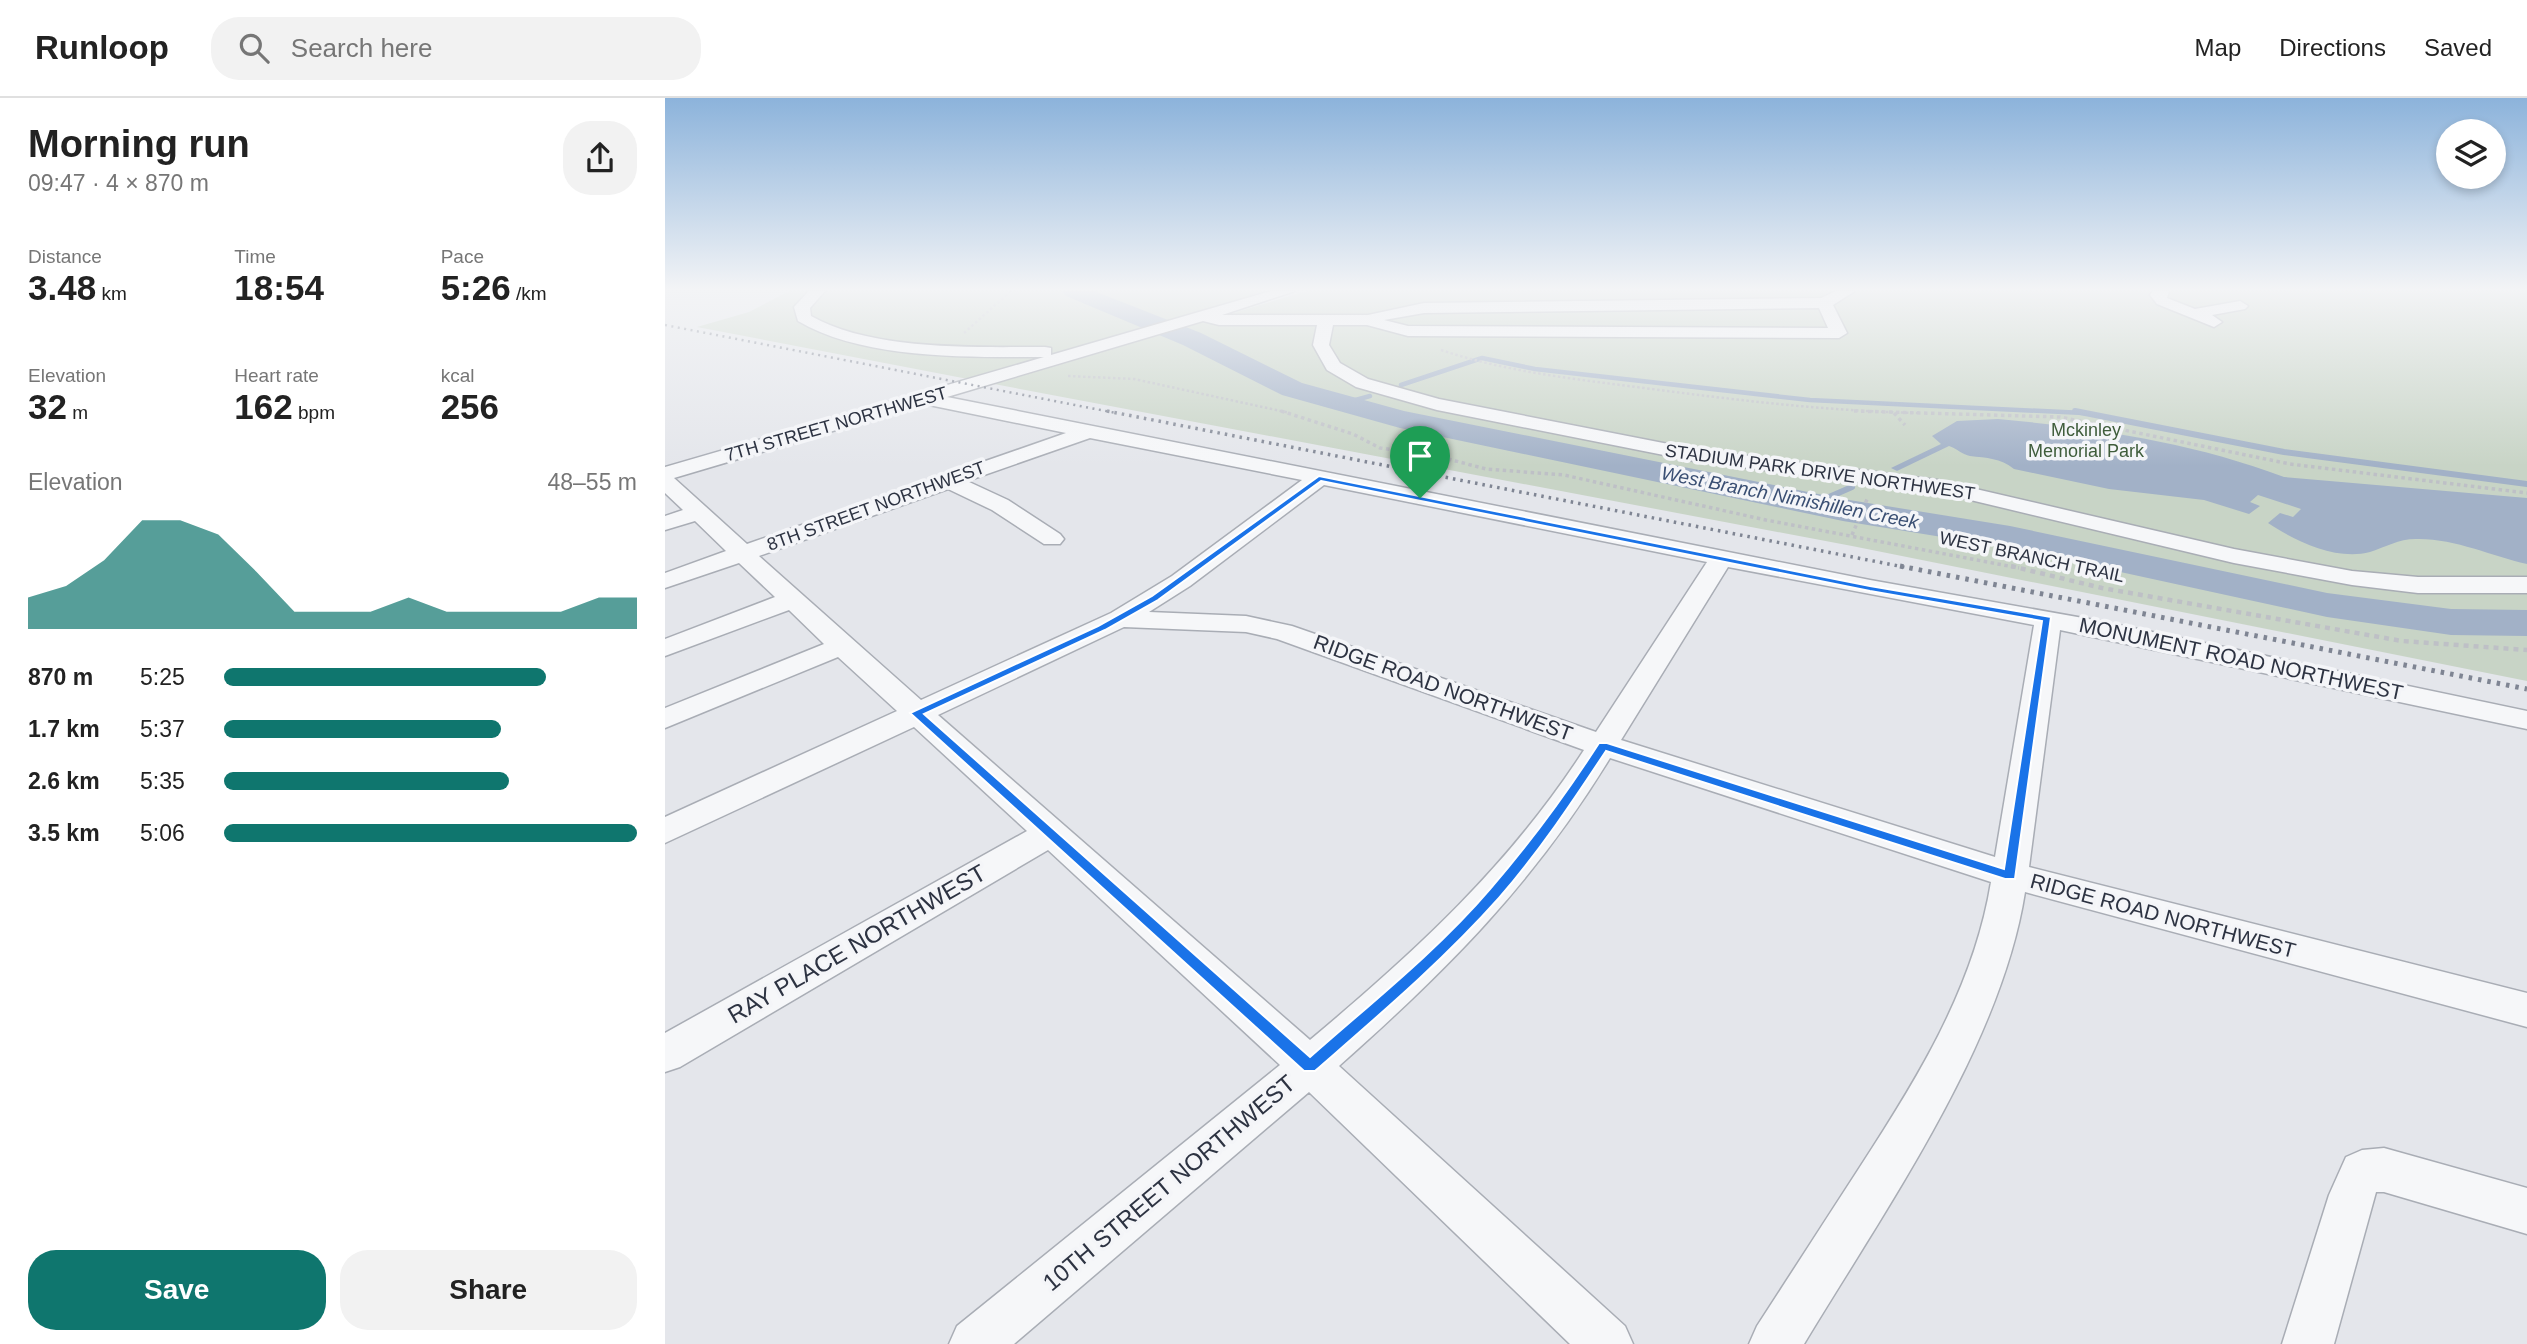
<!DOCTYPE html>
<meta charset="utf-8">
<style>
:root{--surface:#fff;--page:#f2f2f2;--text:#222;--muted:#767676;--line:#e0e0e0;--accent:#0f766e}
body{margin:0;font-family:Helvetica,sans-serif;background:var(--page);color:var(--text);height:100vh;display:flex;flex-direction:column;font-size:26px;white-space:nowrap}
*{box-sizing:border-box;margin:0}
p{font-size:23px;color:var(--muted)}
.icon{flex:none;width:38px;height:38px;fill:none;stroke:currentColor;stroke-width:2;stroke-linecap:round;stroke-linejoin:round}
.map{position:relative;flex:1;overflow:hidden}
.details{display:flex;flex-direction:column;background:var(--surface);width:665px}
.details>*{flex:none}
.buttons{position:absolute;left:1771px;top:21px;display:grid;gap:14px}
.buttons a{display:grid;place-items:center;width:70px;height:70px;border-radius:50%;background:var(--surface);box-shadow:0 4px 10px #0003;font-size:35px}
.pin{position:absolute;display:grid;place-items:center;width:60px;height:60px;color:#fff;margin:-72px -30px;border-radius:50% 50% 50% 0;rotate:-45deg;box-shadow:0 0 7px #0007}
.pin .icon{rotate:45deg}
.round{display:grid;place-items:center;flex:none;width:74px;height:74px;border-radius:28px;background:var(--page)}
.overview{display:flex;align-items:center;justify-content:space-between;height:119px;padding:0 28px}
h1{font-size:38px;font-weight:800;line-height:52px}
.metrics{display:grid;grid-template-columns:repeat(3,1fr);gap:10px;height:119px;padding:7px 28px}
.metrics div{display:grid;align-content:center}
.metrics b{font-size:35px;font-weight:800}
.metrics small{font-size:19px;font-weight:400}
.metrics p{font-size:19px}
.chart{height:196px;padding:14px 28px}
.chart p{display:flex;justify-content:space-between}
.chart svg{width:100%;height:126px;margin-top:7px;fill:var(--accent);opacity:.7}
.button{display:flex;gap:14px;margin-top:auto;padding:14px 28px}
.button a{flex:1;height:80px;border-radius:28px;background:var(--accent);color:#fff;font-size:28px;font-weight:800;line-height:80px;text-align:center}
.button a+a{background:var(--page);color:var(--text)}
ul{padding:0 28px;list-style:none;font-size:23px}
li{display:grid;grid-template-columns:112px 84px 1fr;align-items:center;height:52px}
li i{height:18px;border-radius:9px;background:var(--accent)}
header{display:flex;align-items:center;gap:42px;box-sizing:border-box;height:98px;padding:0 35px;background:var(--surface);border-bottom:2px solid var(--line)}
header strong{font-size:33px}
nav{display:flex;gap:38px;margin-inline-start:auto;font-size:24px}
.search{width:490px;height:63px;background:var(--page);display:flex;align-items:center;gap:18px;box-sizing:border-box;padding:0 24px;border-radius:28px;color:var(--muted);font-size:26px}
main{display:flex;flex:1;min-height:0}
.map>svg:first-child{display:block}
.green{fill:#c8d4c6}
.water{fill:#a2b1c7}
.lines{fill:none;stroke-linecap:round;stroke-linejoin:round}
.stream-far1{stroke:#a2b1c7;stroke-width:4.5}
.stream{stroke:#a2b1c7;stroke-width:6}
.river{fill:#a2b1c7;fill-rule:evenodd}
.minor-casing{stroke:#a9adb5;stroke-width:3}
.path-far2{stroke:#bec0c6;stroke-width:2.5;stroke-dasharray:2.5 2.5;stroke-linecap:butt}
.path-far1{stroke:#bec0c6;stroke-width:3.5;stroke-dasharray:3.5 3.5;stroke-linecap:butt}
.path{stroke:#bec0c6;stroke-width:4.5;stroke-dasharray:5 5;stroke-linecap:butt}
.minor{fill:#f6f7f9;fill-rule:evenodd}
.rail-far2{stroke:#7f8593;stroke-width:2.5;stroke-dasharray:2 4.5;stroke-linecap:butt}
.rail-far1{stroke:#7f8593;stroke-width:3.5;stroke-dasharray:2.5 5;stroke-linecap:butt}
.rail{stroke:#7f8593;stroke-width:5;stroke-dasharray:3.5 6;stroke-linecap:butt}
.route{fill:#1a73e8;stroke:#fff;stroke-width:2;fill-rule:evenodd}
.labels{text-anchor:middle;stroke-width:7;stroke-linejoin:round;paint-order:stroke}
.far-street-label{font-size:18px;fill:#2d3342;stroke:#f4f5f8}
.far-park-label{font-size:18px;fill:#3f5d3b;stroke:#f4f5f8}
.far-water-label{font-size:19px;font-style:italic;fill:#3a4f73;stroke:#f4f5f8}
.street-label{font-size:21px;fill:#2d3342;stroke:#f4f5f8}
.near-street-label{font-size:24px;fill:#2d3342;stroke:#f4f5f8}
</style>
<header>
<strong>Runloop</strong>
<div class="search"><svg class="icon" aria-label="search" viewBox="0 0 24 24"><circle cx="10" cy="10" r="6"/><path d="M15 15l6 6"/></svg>Search here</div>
<nav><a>Map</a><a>Directions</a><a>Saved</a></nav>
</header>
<main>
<section class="details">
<div class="overview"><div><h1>Morning run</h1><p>09:47 · 4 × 870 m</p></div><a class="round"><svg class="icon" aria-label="share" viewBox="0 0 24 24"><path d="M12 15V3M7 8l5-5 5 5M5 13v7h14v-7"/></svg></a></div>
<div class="metrics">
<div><p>Distance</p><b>3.48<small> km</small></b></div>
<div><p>Time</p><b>18:54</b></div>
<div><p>Pace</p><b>5:26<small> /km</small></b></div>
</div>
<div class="metrics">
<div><p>Elevation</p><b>32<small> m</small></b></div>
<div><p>Heart rate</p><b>162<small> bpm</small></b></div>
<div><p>kcal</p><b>256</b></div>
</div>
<div class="chart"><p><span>Elevation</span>48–55 m</p>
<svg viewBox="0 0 160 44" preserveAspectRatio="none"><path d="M0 44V33L10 29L20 20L30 6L40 6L50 11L60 24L70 38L80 38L90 38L100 33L110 38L120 38L130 38L140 38L150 33L160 33V44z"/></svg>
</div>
<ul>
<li><b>870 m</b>5:25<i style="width:78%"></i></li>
<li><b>1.7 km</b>5:37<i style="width:67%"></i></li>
<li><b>2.6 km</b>5:35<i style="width:69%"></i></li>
<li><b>3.5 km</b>5:06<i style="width:100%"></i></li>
</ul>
<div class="button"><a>Save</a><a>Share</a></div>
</section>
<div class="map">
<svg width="1862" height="1246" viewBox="0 0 1862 1246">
<rect width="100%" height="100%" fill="#e4e6eb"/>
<path class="green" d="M124,193H604L303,281L32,229L84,214Z
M642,193H1862V583L1187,448L329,286Z"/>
<path class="water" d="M1333,321C1430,330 1527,344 1619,379L1862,400V466C1826,458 1789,440 1751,441C1733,441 1721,449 1705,454C1671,463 1630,443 1603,425L1615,415L1628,419L1636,411L1593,397L1585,404L1595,408L1584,416L1539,402L1444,391L1349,371C1335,360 1322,360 1305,358C1298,357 1291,350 1284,348L1232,373L1226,370L1276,346L1267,338L1292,323Z"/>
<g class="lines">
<path class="stream-far1" d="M736,287L817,260L870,271L1145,302L1419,315
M676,306L705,298"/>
<path class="stream" d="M1410,313L1619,354L1862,386
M1148,406L1187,389"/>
<path class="river" d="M397,193H429L536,235L637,285L739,313L1178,401L1345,428L1662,495L1786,511L1862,512V538L1786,537L1662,519L1345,450L1178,423L735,330L617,297L518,247L401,198Z"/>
<g class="minor-casing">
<path id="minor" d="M144,193H160L145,210L146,218C208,253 310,249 380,249L386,250V257L606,193H630L557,217H703L759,205L1156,200L1171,193H1190L1168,207L1182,235L1174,240L743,238L702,227H668L664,247L675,265L703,281L774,301L1029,351L1272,382L1569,451L1687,473L1753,479H1862V495H1753L1687,487L1569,465L1272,394L1029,363L772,312L691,289L662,272L648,247L652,227H554L538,223L282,299L1205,482L1435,523L1862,613V631L1395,532L1364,769L1862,895V929L1360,794C1336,948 1219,1113 1139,1246H1084L1092,1228C1126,1176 1159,1124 1193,1072C1251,983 1309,890 1326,784L945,660C868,786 783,871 674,968L960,1228L968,1246H905L644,994L349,1246H284L292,1228L615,967L383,752L15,969L0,974V935L362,733L249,629L0,745V719L232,613L173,559L0,630V610L159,546L124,512L0,558V541L110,499L74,465L0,490V475L61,453L30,423L0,432V418L18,412L0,395V369L379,259C304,259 199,262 133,223L129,209ZM1154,210L1163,230L743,228L719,222L759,215ZM259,306L401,335L82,446L9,380ZM425,340L637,382L507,478L446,515L256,602L94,458L283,391L327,412L379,446H395L399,441L395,436L343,402L302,383ZM659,387L1042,464L931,634L627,528L581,518L484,514L525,488ZM1063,469L1369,527L1330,759L956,642ZM459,529L581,534L612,541L919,652C844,768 750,854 645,942L273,617Z
M1488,193H1504L1502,200L1530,211L1575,203L1583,208L1580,211L1547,217L1557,224L1549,229L1492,206L1485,197Z
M1719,1050L1862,1090V1136L1719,1094H1711L1669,1246H1617L1664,1097L1681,1059L1697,1052Z"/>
</g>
<path class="path-far2" d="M299,235L346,193
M776,252C842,274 910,281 979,290C1071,302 1161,313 1254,315
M403,278L469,281L625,315"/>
<path class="path-far1" d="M616,313L688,336L715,350L772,358L821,371L899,377L1101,422L1354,470
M1189,313L1395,319L1625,366L1862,395
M1229,315L1240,327
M1187,437L1203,399"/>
<path class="path" d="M1346,468L1437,490L1737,543L1862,552"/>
<use href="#minor" class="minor"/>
<path class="rail-far2" d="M0,227L451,315"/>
<path class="rail-far1" d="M442,313L1244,470"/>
<path class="rail" d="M1235,468L1862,591"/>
</g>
<linearGradient id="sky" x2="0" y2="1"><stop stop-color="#8cb3db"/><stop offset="0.52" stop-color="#f3f4f6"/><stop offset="1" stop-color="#f3f4f6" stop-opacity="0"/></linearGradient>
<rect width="1862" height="368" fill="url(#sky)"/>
<path class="route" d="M654,378L1205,488L1386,519L1350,781H1340L941,653C908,703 874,754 834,800C778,863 713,918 650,973H639L245,615L433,528L487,498ZM656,383L1205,493L1377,523L1339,771L942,645H934C901,696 865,745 825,791C772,853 706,905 645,959L259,616L440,532L493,502Z"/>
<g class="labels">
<g class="far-street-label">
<text transform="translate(171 326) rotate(-16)" y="6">7TH STREET NORTHWEST</text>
<text transform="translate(1155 374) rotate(8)" y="6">STADIUM PARK DRIVE NORTHWEST</text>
<text transform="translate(211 408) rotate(-20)" y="6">8TH STREET NORTHWEST</text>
<text transform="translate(1367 459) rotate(12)" y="6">WEST BRANCH TRAIL</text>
</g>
<g class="far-park-label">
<text x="1421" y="338">Mckinley<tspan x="1421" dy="21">Memorial Park</tspan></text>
</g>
<g class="far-water-label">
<text transform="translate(1125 399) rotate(11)" y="7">West Branch Nimishillen Creek</text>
</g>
<g class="street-label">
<text transform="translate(1576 561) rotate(12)" y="7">MONUMENT ROAD NORTHWEST</text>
<text transform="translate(778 590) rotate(20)" y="7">RIDGE ROAD NORTHWEST</text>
<text transform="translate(1498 818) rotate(15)" y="7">RIDGE ROAD NORTHWEST</text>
</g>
<g class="near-street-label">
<text transform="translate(192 846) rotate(-30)" y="8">RAY PLACE NORTHWEST</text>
<text transform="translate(504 1085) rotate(-40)" y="8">10TH STREET NORTHWEST</text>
</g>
</g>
</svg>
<div class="buttons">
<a><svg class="icon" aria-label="layers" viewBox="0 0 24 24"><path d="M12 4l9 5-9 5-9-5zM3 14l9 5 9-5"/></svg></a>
</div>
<div class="pin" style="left:755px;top:400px;background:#1e9e55"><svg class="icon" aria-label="arrive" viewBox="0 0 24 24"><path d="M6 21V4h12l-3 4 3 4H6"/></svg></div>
</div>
</main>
